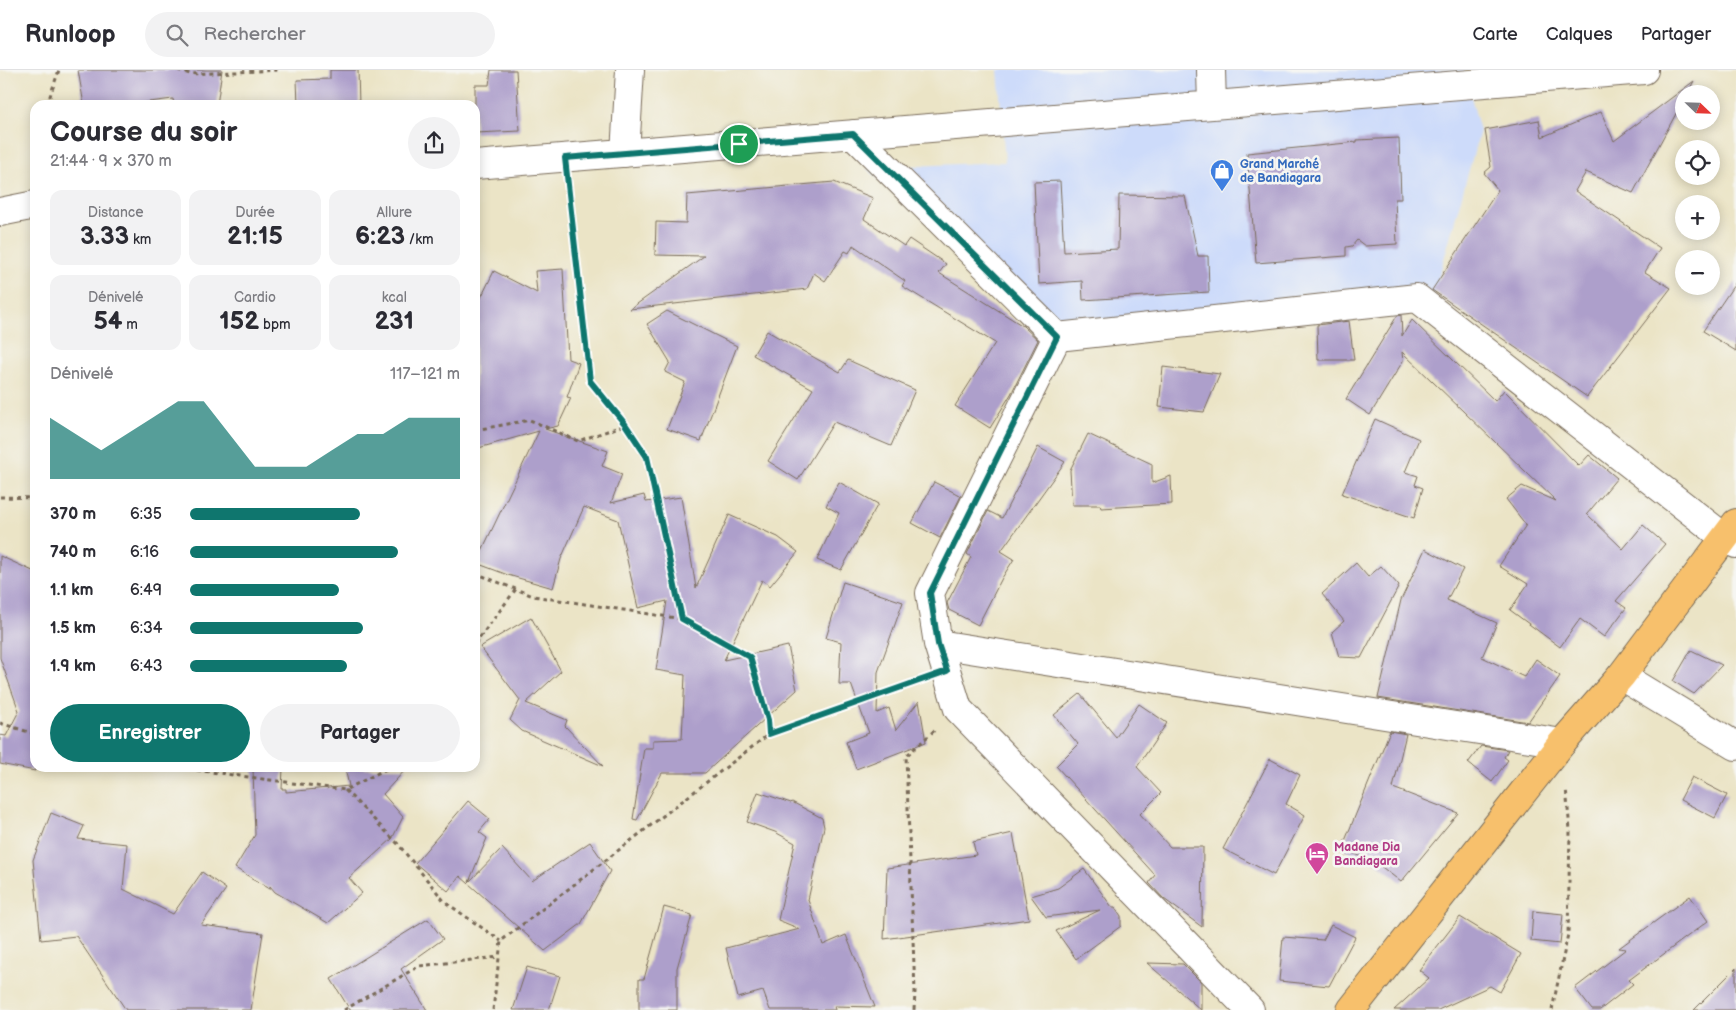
<!DOCTYPE html>
<html lang="fr">
<meta charset="utf-8">
<style>
:root{--surface:#fff;--page:#f2f2f3;--text:#2b2b33;--muted:#7c7c81;--line:#e1e1e2;--accent:#0f766e}
body{margin:0;font-family:"Balsamiq Sans",sans-serif;background:var(--page);color:var(--text);height:100vh;display:flex;flex-direction:column;font-size:19px;white-space:nowrap}
*{box-sizing:border-box;margin:0}
p{font-size:16px;color:var(--muted)}
.icon{flex:none;width:28px;height:28px;fill:none;stroke:currentColor;stroke-width:2;stroke-linecap:round;stroke-linejoin:round}
.map{position:relative;flex:1;overflow:hidden}
.panel{position:absolute;left:30px;top:30px;width:450px;height:672px;display:flex;flex-direction:column;background:var(--surface);border-radius:15px;box-shadow:0 2px 12px #0003}
.panel>*{flex:none}
.needle{width:32px;rotate:113deg}
.tools{position:absolute;left:1675px;top:15px;display:grid;gap:10px}
.tools a{display:grid;place-items:center;width:45px;height:45px;border-radius:50%;background:var(--surface);box-shadow:0 2px 12px #0003;font-size:25px}
.pin{position:absolute;display:grid;place-items:center;width:42px;height:42px;color:#fff;margin:-21px;border:2px solid #fff;border-radius:50%;box-shadow:0 1px 5px #0007}
.round{display:grid;place-items:center;flex:none;width:52px;height:52px;border-radius:26px;background:var(--page)}
.overview{display:flex;align-items:center;justify-content:space-between;height:85px;padding:0 20px}
h1{font-size:28px;font-weight:600;line-height:38px}
.metrics{display:grid;grid-template-columns:repeat(3,1fr);gap:8px;height:85px;padding:5px 20px}
.metrics div{display:grid;align-content:center;border-radius:12px;background:var(--page);text-align:center}
.metrics b{font-size:25px;font-weight:600}
.metrics small{font-size:14px;font-weight:400}
.metrics p{font-size:14px}
.chart{height:140px;padding:10px 20px}
.chart p{display:flex;justify-content:space-between}
.chart svg{width:100%;height:90px;margin-top:5px;fill:var(--accent);opacity:.7}
.action{display:flex;gap:10px;margin-top:auto;padding:10px 20px}
.action a{flex:1;height:58px;border-radius:30px;background:var(--accent);color:#fff;font-size:20px;font-weight:600;line-height:58px;text-align:center}
.action a+a{background:var(--page);color:var(--text)}
ul{padding:0 20px;list-style:none;font-size:16px}
li{display:grid;grid-template-columns:80px 60px 1fr;align-items:center;height:38px}
li i{height:12px;border-radius:6px;background:var(--accent)}
header{display:flex;align-items:center;gap:30px;box-sizing:border-box;height:70px;padding:0 25px;background:var(--surface);border-bottom:1px solid var(--line)}
header strong{font-size:24px}
nav{display:flex;gap:28px;margin-inline-start:auto;font-size:18px}
.search{width:350px;height:45px;background:var(--page);display:flex;align-items:center;gap:12px;box-sizing:border-box;padding:0 18px;border-radius:28px;color:var(--muted);font-size:19px}
.map>svg:first-child{display:block}
.built{fill:#cddbfa}
.building{fill:#ad9fcb}
.lines{fill:none;stroke-linecap:round;stroke-linejoin:round}
.minor-casing{stroke:#796b59;stroke-width:30}
.major-casing{stroke:#796b59;stroke-width:30}
.path{stroke:#796b59;stroke-width:3;stroke-dasharray:4 4;stroke-linecap:butt}
.minor{stroke:#fff;stroke-width:28}
.major{stroke:#f7c06c;stroke-width:28}
.route-casing{stroke:#fff;stroke-width:10}
.route{stroke:#0f766e;stroke-width:6}
.labels{text-anchor:middle;stroke-width:5;stroke-linejoin:round;paint-order:stroke}
.shop-label{font-size:12px;font-weight:bold;fill:#366cbe;stroke:#f6f6f2;text-anchor:start}
.hotel-label{font-size:12px;font-weight:bold;fill:#b23c85;stroke:#f6f6f2;text-anchor:start}
</style>
<header>
<strong>Runloop</strong>
<div class="search"><svg class="icon" aria-label="search" viewBox="0 0 24 24"><circle cx="10" cy="10" r="6"/><path d="M15 15l6 6"/></svg>Rechercher</div>
<nav><a>Carte</a><a>Calques</a><a>Partager</a></nav>
</header>
<div class="map">
<svg width="1736" height="940" viewBox="0 0 1736 940">
<rect width="100%" height="100%" fill="#f6f6f2"/>
<filter id="ink" filterUnits="userSpaceOnUse"><feTurbulence type="fractalNoise" baseFrequency=".02" numOctaves="2"/><feDisplacementMap in="SourceGraphic" scale="10" xChannelSelector="R" yChannelSelector="G"/><feConvolveMatrix kernelMatrix="1 2 1 2 8 2 1 2 1" color-interpolation-filters="sRGB"/></filter>
<filter id="wash" filterUnits="userSpaceOnUse"><feTurbulence type="fractalNoise" baseFrequency=".0096" numOctaves="4" result="noise"/><feDisplacementMap in="SourceGraphic" scale="20" xChannelSelector="R" yChannelSelector="G"/><feGaussianBlur stdDeviation="1.12" result="paint"/><feColorMatrix in="noise" values="0 0 0 0 0 0 0 0 0 0 0 0 0 0 0 0 0 1.4 0 .05"/><feComposite in="paint" operator="in"/></filter>
<g filter="url(#wash)">
<rect width="100%" height="100%" fill="#ebe4c6"/>
<path class="built" d="M998,0H1464L1480,61L1431,235L1060,267L866,98L1005,92Z"/>
<g id="blocks">
<path class="building" d="M78,0H222L217,35H174L173,29L125,35H84Z
M330,0H358L359,35H298L297,10L330,9Z
M491,0H516L520,61L475,63V15H489Z
M1694,11L1687,24H1684V29L1633,123L1586,102L1575,121L1660,178L1645,202L1671,218L1587,327L1432,220L1498,120L1484,103L1491,97L1485,60L1539,50L1542,67L1601,42L1614,71Z
M1399,68L1401,129H1395L1397,174L1365,176L1357,170L1352,176L1346,177V186L1256,193L1247,83L1357,72V70Z
M1060,111L1064,182L1118,179L1119,125L1185,126L1198,186H1208L1209,222L1083,230L1082,211L1039,214L1034,112Z
M834,112L873,128L864,149L904,176L909,169L946,194L939,203L1023,256L1038,270L1011,324L990,358L955,336L995,273L902,216L905,211L853,175L849,183L845,181L825,211L814,203L807,219L630,239L704,186L655,185L656,152L686,153L687,125Z
M563,199L568,289L579,293L567,327L571,328L558,356L545,359L608,381L602,396L622,404L611,433L644,425L646,432L681,427L696,518L729,445L778,467L798,482L770,516L762,510L724,590L788,576L797,620L705,703H662L637,750L633,749L644,678H653V670L682,669L685,605L656,600L667,531L638,538L618,450L584,437L561,489L553,518L508,505L476,493L539,361L475,379V240L494,201L537,223L535,201Z
M1736,212V281L1703,261Z
M667,241L737,276L701,371L667,359L685,312L665,302L670,292L647,254Z
M1401,245L1402,266L1412,250L1495,331L1504,320L1579,396L1589,385L1617,408L1587,444L1623,479L1643,455L1665,474L1616,531L1626,538L1604,567L1580,549L1560,577L1510,540L1528,514L1499,496L1526,455L1506,429L1522,416L1556,431L1402,282L1403,291L1370,345L1346,329L1397,246Z
M1349,251L1354,290H1318L1317,255Z
M767,261L840,302L848,290L915,320L891,376L834,352L798,410L768,391L813,319L753,285Z
M1163,297L1220,304L1204,342L1159,337Z
M1375,349L1419,369L1405,402L1418,406L1415,415L1423,418L1414,448L1342,424Z
M1088,364L1152,394V413L1171,406L1172,434L1101,438L1100,435H1072L1070,400Z
M1038,377L1065,392L1001,481L1014,489L1002,508L978,555L949,540L947,533L971,487L967,484L988,441L1002,448Z
M839,412L878,434L841,500L817,490L839,443L826,436Z
M934,412L961,426L940,468L912,453Z
M1425,479L1463,499L1447,530L1497,553L1482,587L1524,607L1536,589L1560,606L1528,652L1378,628L1401,530Z
M0,486L35,502V701L0,694V665L6,666L19,641L0,588Z
M1356,493L1368,507L1381,496L1399,516L1361,588L1339,587L1332,562L1344,551L1322,524Z
M843,512L903,532L878,602L877,643L889,638L896,660L919,631L926,672L856,699L846,672L869,663L851,614H839L841,572L826,568Z
M531,547L561,601L526,633L567,650L565,656L603,696L522,661L510,650L520,630L480,577Z
M1691,580L1722,595L1694,624L1673,611Z
M1080,624L1116,667L1139,634L1167,653L1137,697L1161,723L1140,744L1170,777H1203L1202,857L1164,829L1149,813L1155,805L1056,696L1078,674L1054,645Z
M1390,661L1406,664L1393,718L1458,743L1401,812L1378,794L1342,778Z
M1481,676L1508,680L1504,687L1508,690L1492,712L1468,693Z
M1270,689L1300,705L1286,734L1305,745L1274,805L1223,779Z
M253,698H283L282,719H286V722L349,716L345,698H407L383,724L403,747L392,769L349,808L362,823L328,853L275,822L270,816V819L235,798L255,765Z
M1692,707L1727,725L1715,748L1680,730Z
M758,722L791,733L792,732L822,748L824,757L808,830L823,875L846,865L875,937L834,936L835,940H770L763,921L738,928L726,878L800,859L778,850L795,773L775,762L747,752Z
M468,731L490,749L479,762L487,768L469,812L502,778L532,811L590,772L610,801L581,854L545,881L460,806L448,821L415,793Z
M51,743L84,756L78,769L127,774L123,819L173,844L202,802L226,819L201,855L263,863L251,940H126L76,866L41,870L33,790Z
M1013,763L1029,849L884,869L887,798L976,785L973,772Z
M1084,799L1112,837H1115L1121,846V856L1076,889L1056,861L1100,840L1046,847L1031,826L1058,818Z
M1690,826L1708,851L1629,910L1633,914L1600,940H1592L1575,918L1626,879L1619,878Z
M664,837L692,845L677,898V940H639V909H644Z
M1533,841L1563,844L1560,874L1531,871Z
M1460,847L1521,884L1500,922L1490,916L1438,940H1394L1429,908L1419,900Z
M428,849L443,869L401,899L427,940H350L331,909Z
M1331,855L1355,867L1329,916L1279,911L1283,867L1323,870Z
M1147,893L1183,894L1201,912V940Z
M527,897L560,906L549,940H513Z
M1736,898V940H1694Z"/>
</g>
</g>
<g filter="url(#ink)">
<use href="#blocks" fill-opacity="0" stroke="#796b59" stroke-width="1"/>
<g class="lines">
<g class="minor-casing">
<path id="minor" d="M1211,0L1212,35
M853,64L1057,267L1417,228L1725,468L1736,474
M625,83L630,0
M475,95L1644,0
M0,142L35,135
M1057,267L930,523L938,574L958,639L1250,940
M938,574L1562,673
M1621,606L1736,676"/>
</g>
<g class="major-casing">
<path id="major" d="M1351,940L1562,673L1621,606L1736,453"/>
</g>
<path class="path" d="M178,0L190,4L281,0
M52,35L50,26L59,0
M568,118L590,311L625,355L647,387L682,549
M475,360L530,350L578,371L625,355
M0,427L35,428
M475,503L533,526L682,549L750,587L768,650L769,664
M475,574L516,519
M0,653L35,664
M181,698L345,720L388,698
M345,720L398,774L445,832L501,871
M344,940L419,896L499,887
M493,940L501,871L769,664L918,611
M914,940L915,922L906,686L936,659
M1552,940L1568,864L1570,760L1566,718"/>
<use href="#minor" class="minor"/>
<use href="#major" class="major"/>
</g>
</g>
<g class="lines" filter="url(#ink)">
<g class="route-casing">
<path id="route" d="M853,64L1057,267L930,523L938,574L947,601L769,664L768,650L750,587L682,549L647,387L625,354L590,311L565,88Z"/>
</g>
<use href="#route" class="route"/>
</g>
<defs>
<g id="shop-pin" transform="scale(1.25)"><path d="M0 17L-7.5 6A9.5 9.5 0 1 1 7.5 6Z" fill="#3f7fe0" stroke="#f6f6f2"/><path d="M-5-2.5h2.3a2.7 3.5 0 0 1 5.4 0H5L5.5 6h-11ZM-1.5-2.5h3a1.5 2.3 0 0 0-3 0Z" fill="#fff"/></g>
<g id="hotel-pin" transform="scale(1.25)"><path d="M0 17L-7.5 6A9.5 9.5 0 1 1 7.5 6Z" fill="#d1479c" stroke="#f6f6f2"/><path d="M-6-4.5h1.5V1H6V5H4.5V3h-9V5H-6ZM-4 0a1.8 1.8 0 1 1 3.6 0ZM.5 0V-2.5h3Q6-2.5 6 0Z" fill="#fff"/></g>
</defs>
<g fill-rule="evenodd">
<use href="#shop-pin" x="1222" y="101"/>
<use href="#hotel-pin" x="1317" y="784"/>
</g>
<g class="labels">
<g class="shop-label">
<text x="1240" y="98">Grand Marché<tspan x="1240" dy="14">de Bandiagara</tspan></text>
</g>
<g class="hotel-label">
<text x="1334" y="781">Madane Dia<tspan x="1334" dy="14">Bandiagara</tspan></text>
</g>
</g>
</svg>
<div class="tools">
<a><svg class="needle" viewBox="-14 -14 28 28"><path d="M0-13l5 13h-10z" fill="#e53935"/><path d="M0 13l5-13h-10z" fill="#7c7c81"/></svg></a>
<a><svg class="icon" aria-label="locate" viewBox="0 0 24 24"><circle cx="12" cy="12" r="6"/><path d="M12 2v4M12 18v4M2 12h4M18 12h4"/></svg></a>
<a>+</a>
<a>−</a>
</div>
<div class="pin" style="left:739px;top:74px;background:#1e9e55"><svg class="icon" aria-label="arrive" viewBox="0 0 24 24"><path d="M6 21V4h12l-3 4 3 4H6"/></svg></div>
<section class="panel">
<div class="overview"><div><h1>Course du soir</h1><p>21:44 · 9 × 370 m</p></div><a class="round"><svg class="icon" aria-label="share" viewBox="0 0 24 24"><path d="M12 15V3M7 8l5-5 5 5M5 13v7h14v-7"/></svg></a></div>
<div class="metrics">
<div><p>Distance</p><b>3.33<small> km</small></b></div>
<div><p>Durée</p><b>21:15</b></div>
<div><p>Allure</p><b>6:23<small> /km</small></b></div>
</div>
<div class="metrics">
<div><p>Dénivelé</p><b>54<small> m</small></b></div>
<div><p>Cardio</p><b>152<small> bpm</small></b></div>
<div><p>kcal</p><b>231</b></div>
</div>
<div class="chart"><p><span>Dénivelé</span>117–121 m</p>
<svg viewBox="0 0 160 44" preserveAspectRatio="none"><path d="M0 44V14L10 22L20 30L30 22L40 14L50 6L60 6L70 22L80 38L90 38L100 38L110 30L120 22L130 22L140 14L150 14L160 14V44z"/></svg>
</div>
<ul>
<li><b>370 m</b>6:35<i style="width:63%"></i></li>
<li><b>740 m</b>6:16<i style="width:77%"></i></li>
<li><b>1.1 km</b>6:49<i style="width:55%"></i></li>
<li><b>1.5 km</b>6:34<i style="width:64%"></i></li>
<li><b>1.9 km</b>6:43<i style="width:58%"></i></li>
</ul>
<div class="action"><a>Enregistrer</a><a>Partager</a></div>
</section>
</div>
